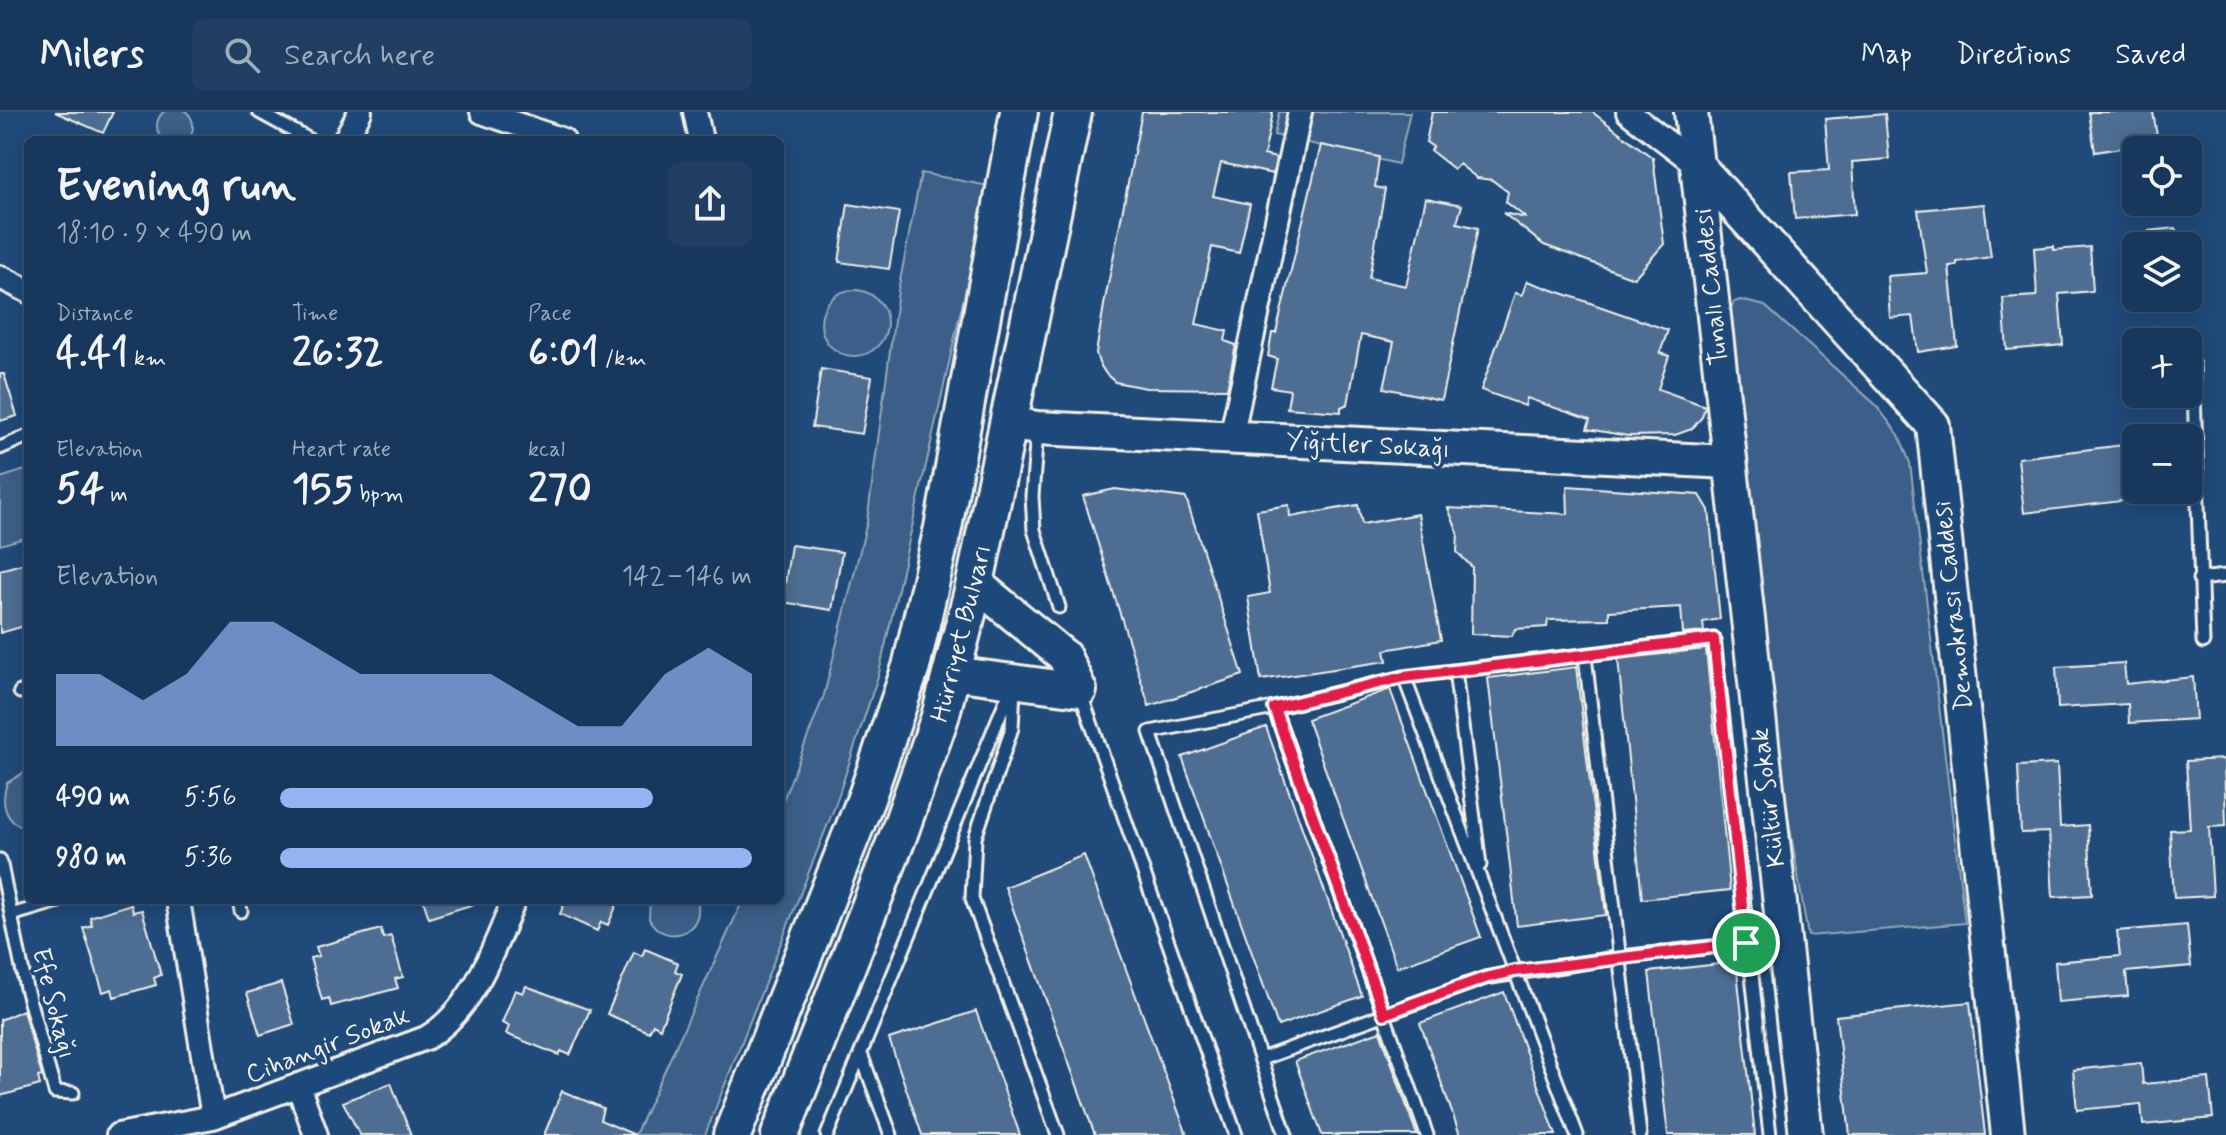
<!DOCTYPE html>
<meta charset="utf-8">
<style>
:root{--surface:#17385c;--page:#203f62;--text:#f1f3f6;--muted:#9eacbb;--line:#365272;--accent:#95b2f1}
body{margin:0;font-family:Mynerve,sans-serif;background:var(--page);color:var(--text);height:100vh;display:flex;flex-direction:column;font-size:30px;white-space:nowrap}
*{box-sizing:border-box;margin:0}
p{font-size:26px;color:var(--muted)}
.icon{flex:none;width:44px;height:44px;fill:none;stroke:currentColor;stroke-width:2;stroke-linecap:round;stroke-linejoin:round}
.map{position:relative;flex:1;overflow:hidden}
.details{position:absolute;left:24px;top:24px;width:760px;height:768px;display:flex;flex-direction:column;background:var(--surface);border-radius:12px;box-shadow:0 4px 20px #0003,0 0 0 2px var(--line)}
.details>*{flex:none}
.fabs{position:absolute;left:2122px;top:24px;display:grid;gap:16px}
.fabs a{display:grid;place-items:center;width:80px;height:80px;border-radius:12px;background:var(--surface);box-shadow:0 4px 20px #0003,0 0 0 2px var(--line);font-size:40px}
.pin{position:absolute;display:grid;place-items:center;width:68px;height:68px;color:#fff;margin:-34px;border:4px solid #fff;border-radius:50%;box-shadow:0 2px 8px #0007}
.round{display:grid;place-items:center;flex:none;width:84px;height:84px;border-radius:12px;background:var(--page)}
.head{display:flex;align-items:center;justify-content:space-between;height:136px;padding:0 32px}
h1{font-size:44px;font-weight:700;line-height:60px}
.metrics{display:grid;grid-template-columns:repeat(3,1fr);gap:12px;height:136px;padding:8px 32px}
.metrics div{display:grid;align-content:center}
.metrics b{font-size:40px;font-weight:700}
.metrics small{font-size:22px;font-weight:400}
.metrics p{font-size:22px}
.chart{height:224px;padding:16px 32px}
.chart p{display:flex;justify-content:space-between}
.chart svg{width:100%;height:144px;margin-top:8px;fill:var(--accent);opacity:.7}
ul{padding:0 32px;list-style:none;font-size:26px}
li{display:grid;grid-template-columns:128px 96px 1fr;align-items:center;height:60px}
li i{height:20px;border-radius:10px;background:var(--accent)}
header{display:flex;align-items:center;gap:48px;box-sizing:border-box;height:112px;padding:0 40px;background:var(--surface);border-bottom:2px solid var(--line)}
header strong{font-size:38px}
nav{display:flex;gap:44px;margin-inline-start:auto;font-size:28px}
.search{width:560px;height:72px;background:var(--page);display:flex;align-items:center;gap:20px;box-sizing:border-box;padding:0 28px;border-radius:12px;color:var(--muted);font-size:30px}
.map>svg:first-child{display:block}
.green{fill:#3a5f88;stroke:#97a8b8;stroke-width:2}
.building{fill:#4d6e92;stroke:#f4f1e8;stroke-width:2}
.lines{fill:none;stroke-linecap:round;stroke-linejoin:round}
.lane-casing{stroke:#f4f1e8;stroke-width:17}
.street-casing{stroke:#f4f1e8;stroke-width:28}
.secondary-casing{stroke:#f4f1e8;stroke-width:38}
.primary-casing{stroke:#f4f1e8;stroke-width:42}
.lane{stroke:#1f4a7a;stroke-width:11}
.street{stroke:#1f4a7a;stroke-width:22}
.secondary{stroke:#1f4a7a;stroke-width:32}
.primary{stroke:#1f4a7a;stroke-width:36}
.route-casing{stroke:#fff;stroke-width:16}
.route{stroke:#e11d48;stroke-width:10}
.labels{text-anchor:middle;stroke-width:7;stroke-linejoin:round;paint-order:stroke}
.street-label{font-size:26px;fill:#f4f1e8;stroke:#1f4a7a}
</style>
<header>
<strong>Milers</strong>
<div class="search"><svg class="icon" aria-label="search" viewBox="0 0 24 24"><circle cx="10" cy="10" r="6"/><path d="M15 15l6 6"/></svg>Search here</div>
<nav><a>Map</a><a>Directions</a><a>Saved</a></nav>
</header>
<div class="map">
<svg width="2226" height="1023" viewBox="0 0 2226 1023">
<rect width="100%" height="100%" fill="#1f4a7a"/>
<filter id="ink" filterUnits="userSpaceOnUse"><feTurbulence type="fractalNoise" baseFrequency=".0125" numOctaves="2"/><feDisplacementMap in="SourceGraphic" scale="16" xChannelSelector="R" yChannelSelector="G"/><feConvolveMatrix kernelMatrix="1 2 1 2 8 2 1 2 1" color-interpolation-filters="sRGB"/></filter>
<g filter="url(#ink)">
<path class="green" d="M157 14a18 18 0 1 1 36 0a18 18 0 1 1-36 0Z
M1279,0H1410L1398,52L1274,23Z
M921,61L989,74L879,561L835,694L705,1023H635L743,788H780V696L824,583L867,410L898,179Z
M821 211a33 33 0 1 1 66 0a33 33 0 1 1-66 0Z
M1740,188L1765,194L1875,292L1899,323L1910,351L1965,811L1808,824L1781,662L1728,202L1734,190Z
M28,357V425L0,433V366Z
M28,658V717C5,711 0,692 7,671Z
M650,788H697C706,821 665,836 649,807Z"/>
<path class="building" d="M55,0H113L103,21Z
M1142,0H1273L1264,43L1276,46L1273,62L1221,51L1213,84L1250,92L1239,141L1212,135L1196,212L1227,219L1225,229L1236,233L1227,277L1146,276L1115,270L1106,262L1099,251L1096,241L1104,193Z
M1432,0H1592L1653,46L1664,132L1634,166L1544,133L1503,101L1526,106L1506,90L1508,80L1492,68L1477,66L1459,52L1454,57L1431,39L1433,35L1426,30Z
M2089,0H2153L2158,30L2095,40Z
M1885,2L1889,47L1852,50L1855,102L1795,107L1791,60L1829,58L1825,7Z
M1321,33L1379,45L1375,75L1385,77L1369,166L1406,174L1426,86L1462,93L1457,111L1478,116L1441,288L1384,276L1394,230L1361,223L1348,292L1341,295V300L1287,296L1290,278L1271,275L1277,247L1268,244L1272,221H1276Z
M848,92L899,100L889,157L839,150Z
M1984,92L1991,145L1957,150V153L1949,154L1957,234L1918,240L1913,204L1890,206L1887,164L1927,161L1918,98Z
M2176,116L2178,134H2150L2149,119Z
M2054,134V138L2090,135L2093,179L2059,182L2063,233L2007,238L2003,186L2037,184L2034,136Z
M1527,169L1668,218L1660,241L1669,244L1658,277L1705,294L1702,305L1692,317L1675,323L1628,324L1587,317L1590,308L1527,286L1525,294L1481,278L1515,181L1522,183Z
M821,257L872,265L862,322L812,315Z
M0,262H4L17,304L0,309Z
M2131,332L2138,387L2024,401L2018,346Z
M1567,374L1700,383L1709,398L1720,507L1703,510L1704,520L1683,522L1681,495L1609,499V507L1548,508L1547,515L1515,517L1512,524L1471,522L1472,455L1457,440L1458,421L1448,396L1568,402Z
M1115,377L1186,386L1243,563L1149,594L1083,384Z
M1289,393L1290,405L1358,393L1362,412L1418,402L1441,528L1385,538L1387,549L1261,568L1248,485L1270,481L1257,398Z
M791,433L842,440L832,498L782,490Z
M28,450V513L0,521V458Z
M1706,537L1730,778L1642,787L1618,547Z
M2124,551L2126,572L2193,565L2196,607L2129,611L2128,592L2058,596L2056,555Z
M1576,555L1606,803L1517,814L1488,566Z
M1390,577L1481,825L1397,855L1307,607Z
M1266,615L1362,884L1278,914L1182,645Z
M2224,647L2226,714L2209,715L2213,784L2174,786L2170,718L2190,717L2186,649Z
M2057,652L2060,715L2088,713L2092,783L2053,785L2049,720L2021,721L2018,654Z
M1084,743L1187,1023H1095L1005,775Z
M423,788H474V792L429,806Z
M566,788H619L608,813L601,810L597,819L560,802Z
M131,792L133,800L142,798L161,863L154,866L156,873L114,885L112,877L103,880L83,816L92,813L90,805Z
M2187,813L2191,854L2126,860L2128,884L2058,890L2055,850L2120,844L2117,819Z
M381,817L383,826L391,824L403,865L395,867L398,876L331,894L329,886L322,888L310,846L319,844L316,835Z
M645,837L678,851L675,859L682,862L660,916L653,912L649,920L607,902L634,840L642,844Z
M1736,850L1755,1023H1668L1649,860Z
M281,871L294,912L260,923L247,881Z
M526,874L590,898L570,943L561,939L559,943L506,922L509,914L502,911L515,878L523,881Z
M1504,880L1556,1023H1460L1420,911Z
M1970,890L1985,1023H1850L1836,904Z
M23,898L42,964L38,965L40,973L0,984V908Z
M976,899L1020,1023H922L889,927Z
M1380,919L1417,1023H1322L1295,949Z
M2141,951L2143,972L2209,966L2213,1006L2143,1013L2141,992L2077,998L2073,958Z
M391,971L411,1023H360L343,990Z
M562,979L603,996L600,1008L635,1023H544Z"/>
<g class="lines">
<g class="lane-casing">
<path id="lane" d="M259,0L310,28
M2157,222L2166,230
M2188,249L2193,253L2203,530
M1037,320L1032,384L1034,418L1059,495
M0,336L28,324
M2199,467L2226,464
M1585,544L1640,1023
M1455,559L1480,753
M1404,565L1577,1023
M1014,576L1012,616L975,726L972,787L1058,1023
M20,580L28,578
M1081,582L1236,1023
M1274,596L1427,1023
M0,748L26,876L55,980L73,981
M239,788L241,799
M11,803L62,788
M861,942L891,1023
M1261,947L1485,866L1621,845L1783,827
M827,1023L1013,571
M1286,1023L1150,620L1274,596L1404,565L1714,527L1770,1023"/>
</g>
<g class="street-casing">
<path id="street" d="M482,0L563,28
M695,0L701,28
M1628,0L1697,53
M345,28L360,0
M0,165L28,179
M1231,326L1300,0
M178,788L213,1005
M298,973L316,1023
M118,1023L213,1005L426,926C473,899 494,836 514,788"/>
</g>
<g class="secondary-casing">
<path id="secondary" d="M1691,0L1806,1023
M1697,53L1933,313L2008,1023
M1007,311L1037,316L1729,350
M975,471L1064,544L1080,578
M952,561L1080,578"/>
</g>
<g class="primary-casing">
<path id="primary" d="M732,1023L867,684L911,555L943,416L1019,0
M780,1023L898,724L940,605L975,471L1073,0"/>
</g>
<use href="#lane" class="lane"/>
<use href="#street" class="street"/>
<use href="#secondary" class="secondary"/>
<use href="#primary" class="primary"/>
</g>
</g>
<g class="lines" filter="url(#ink)">
<g class="route-casing">
<path id="route" d="M1714,527L1746,831L1515,859L1485,866L1384,902L1274,596L1404,565Z"/>
</g>
<use href="#route" class="route"/>
</g>
<g class="labels">
<g class="street-label">
<text transform="translate(1710 175) rotate(-96)" y="9">Tunalı Caddesi</text>
<text transform="translate(1368 332) rotate(3)" y="9">Yiğitler Sokağı</text>
<text transform="translate(1952 494) rotate(-96)" y="9">Demokrasi Caddesi</text>
<text transform="translate(960 521) rotate(-76)" y="9">Hürriyet Bulvarı</text>
<text transform="translate(1767 686) rotate(-97)" y="9">Kültür Sokak</text>
<text transform="translate(55 891) rotate(76)" y="9">Efe Sokağı</text>
<text transform="translate(327 932) rotate(-21)" y="9">Cihangir Sokak</text>
</g>
</g>
</svg>
<div class="fabs">
<a><svg class="icon" aria-label="locate" viewBox="0 0 24 24"><circle cx="12" cy="12" r="6"/><path d="M12 2v4M12 18v4M2 12h4M18 12h4"/></svg></a>
<a><svg class="icon" aria-label="layers" viewBox="0 0 24 24"><path d="M12 4l9 5-9 5-9-5zM3 14l9 5 9-5"/></svg></a>
<a>+</a>
<a>−</a>
</div>
<div class="pin" style="left:1746px;top:831px;background:#1e9e55"><svg class="icon" aria-label="arrive" viewBox="0 0 24 24"><path d="M6 21V4h12l-3 4 3 4H6"/></svg></div>
<section class="details">
<div class="head"><div><h1>Evening run</h1><p>18:10 · 9 × 490 m</p></div><a class="round"><svg class="icon" aria-label="share" viewBox="0 0 24 24"><path d="M12 15V3M7 8l5-5 5 5M5 13v7h14v-7"/></svg></a></div>
<div class="metrics">
<div><p>Distance</p><b>4.41<small> km</small></b></div>
<div><p>Time</p><b>26:32</b></div>
<div><p>Pace</p><b>6:01<small> /km</small></b></div>
</div>
<div class="metrics">
<div><p>Elevation</p><b>54<small> m</small></b></div>
<div><p>Heart rate</p><b>155<small> bpm</small></b></div>
<div><p>kcal</p><b>270</b></div>
</div>
<div class="chart"><p><span>Elevation</span>142–146 m</p>
<svg viewBox="0 0 160 44" preserveAspectRatio="none"><path d="M0 44V22L10 22L20 30L30 22L40 6L50 6L60 14L70 22L80 22L90 22L100 22L110 30L120 38L130 38L140 22L150 14L160 22V44z"/></svg>
</div>
<ul>
<li><b>490 m</b>5:56<i style="width:79%"></i></li>
<li><b>980 m</b>5:36<i style="width:100%"></i></li>
</ul>
</section>
</div>
